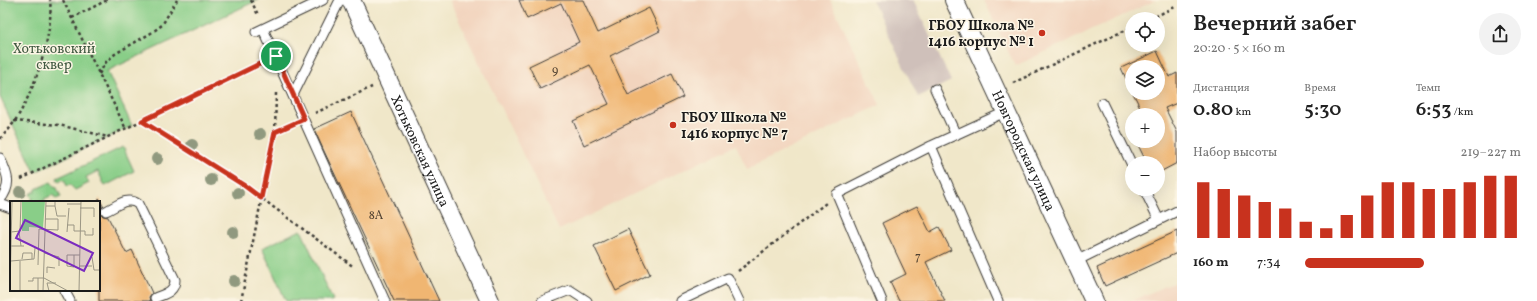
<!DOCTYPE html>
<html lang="ru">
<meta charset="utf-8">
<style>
:root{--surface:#fff;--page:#f2f2f2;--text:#222;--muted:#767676;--accent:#c8321e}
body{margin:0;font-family:Vollkorn,serif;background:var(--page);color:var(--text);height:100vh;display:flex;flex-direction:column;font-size:15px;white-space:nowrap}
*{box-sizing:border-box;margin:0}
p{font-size:13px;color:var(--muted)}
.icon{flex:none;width:22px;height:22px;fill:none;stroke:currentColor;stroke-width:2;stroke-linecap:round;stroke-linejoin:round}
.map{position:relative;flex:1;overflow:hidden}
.details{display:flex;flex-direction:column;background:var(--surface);width:360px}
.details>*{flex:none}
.tools{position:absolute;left:1125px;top:12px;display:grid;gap:8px}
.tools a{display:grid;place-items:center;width:40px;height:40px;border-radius:50%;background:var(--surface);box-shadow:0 4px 16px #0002;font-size:20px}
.pin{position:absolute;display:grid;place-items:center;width:34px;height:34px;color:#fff;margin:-17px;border:2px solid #fff;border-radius:50%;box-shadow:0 1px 4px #0007}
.round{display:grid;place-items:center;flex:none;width:42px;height:42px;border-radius:21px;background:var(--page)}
.headline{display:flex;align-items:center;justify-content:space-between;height:68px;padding:0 16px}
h1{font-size:22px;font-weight:600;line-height:30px}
.metrics{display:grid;grid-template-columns:repeat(3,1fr);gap:6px;height:68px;padding:4px 16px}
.metrics div{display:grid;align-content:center}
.metrics b{font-size:20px;font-weight:600}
.metrics small{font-size:11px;font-weight:400}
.metrics p{font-size:11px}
.chart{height:112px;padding:8px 16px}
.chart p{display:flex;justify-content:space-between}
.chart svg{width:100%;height:72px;margin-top:4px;stroke:var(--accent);stroke-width:6}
ul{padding:0 16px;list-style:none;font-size:13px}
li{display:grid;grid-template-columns:64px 48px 1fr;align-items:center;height:30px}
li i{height:10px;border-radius:5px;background:var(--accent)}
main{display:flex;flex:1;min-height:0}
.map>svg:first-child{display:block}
.built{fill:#f2d4be}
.industrial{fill:#cfc0ba}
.green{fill:#89ce88;stroke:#527552}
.building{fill:#f0b672}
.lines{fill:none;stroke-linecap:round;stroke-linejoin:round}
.lane-casing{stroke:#3c3a36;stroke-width:11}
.street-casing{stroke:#3c3a36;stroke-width:20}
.path{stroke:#3c3a36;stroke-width:2.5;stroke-dasharray:3 3;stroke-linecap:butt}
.lane{stroke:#fff;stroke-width:9}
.street{stroke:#fff;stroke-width:18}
.tree{fill:#90997f}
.route-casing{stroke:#fff;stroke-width:8}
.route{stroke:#c8321e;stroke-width:5}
.poi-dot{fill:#c8321e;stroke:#fcf5e5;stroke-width:1.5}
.labels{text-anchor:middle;stroke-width:3;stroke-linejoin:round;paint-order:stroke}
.number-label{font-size:12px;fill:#514232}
.poi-label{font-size:14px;font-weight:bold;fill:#1c1c1c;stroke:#fcf5e5;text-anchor:end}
.park-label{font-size:14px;fill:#425a42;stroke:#fcf5e5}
.street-label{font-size:14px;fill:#1c1c1c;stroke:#fcf5e5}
.inset-road{fill:none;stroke:#9b9684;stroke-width:1}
.view{fill:#7b2cbf;fill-opacity:0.15;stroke:#7b2cbf;stroke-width:2}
.inset-edge{fill:none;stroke:#1c1c1c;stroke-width:2}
</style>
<main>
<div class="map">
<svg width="1177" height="301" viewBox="0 0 1177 301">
<rect width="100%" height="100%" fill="#fcf5e5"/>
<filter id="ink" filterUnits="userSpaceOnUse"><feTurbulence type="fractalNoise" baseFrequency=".025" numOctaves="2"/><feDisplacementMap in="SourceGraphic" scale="8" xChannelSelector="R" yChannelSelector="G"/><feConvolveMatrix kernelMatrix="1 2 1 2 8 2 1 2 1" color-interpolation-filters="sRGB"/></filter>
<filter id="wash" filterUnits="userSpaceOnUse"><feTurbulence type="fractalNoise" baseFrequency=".012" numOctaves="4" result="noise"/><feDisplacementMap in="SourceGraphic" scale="16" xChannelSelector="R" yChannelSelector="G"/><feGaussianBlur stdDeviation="0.9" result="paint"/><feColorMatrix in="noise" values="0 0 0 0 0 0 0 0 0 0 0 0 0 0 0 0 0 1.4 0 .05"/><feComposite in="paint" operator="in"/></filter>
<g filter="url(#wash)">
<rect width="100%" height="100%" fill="#f0e7c9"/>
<path class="built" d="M449,0H830L880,105L747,169L736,145L559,230Z
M984,0H1156L1015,66Z
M1177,282V301H1131L1173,283Z"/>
<path class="industrial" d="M872,0H913L951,81L918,97Z"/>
<path class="green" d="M0,0H258L107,71L132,126L35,172L0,97Z
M123,147L134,171L105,186L98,171L86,177L89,183L75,190L70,185L67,186L64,179L59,182L57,178Z
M51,182L55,187L56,186L61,197L56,199L53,195L44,199L45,201L44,202H32L31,200L33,199L30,194L36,191V189Z
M301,230L333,300L330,301H286L262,248Z"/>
<g id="blocks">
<path class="building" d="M519,0H583L598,33L649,8L660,31L610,56L628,95L672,74L683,97L584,145L573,121L609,104L590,65L540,89L529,66L579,42L561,3L527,19Z
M1157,51L1169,77L1177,73V103L1165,108L1177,132V163L1158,173V163H1147L1136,141H1158V115H1144L1133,93H1158V67H1132V91L1121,68Z
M351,112L439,301H394L323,149L314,129Z
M99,198L103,206L100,210L101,214L103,216L108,217L126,253L132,250L152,293L149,297L150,301H99Z
M917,206L930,232L939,227L951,250L926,262L945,301H899L890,282L906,274L882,223Z
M628,229L650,274L616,291L594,246Z
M1177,231V253L1105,286L1097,268Z"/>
</g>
</g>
<g filter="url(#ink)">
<use href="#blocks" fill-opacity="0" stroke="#3c3a36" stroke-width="1"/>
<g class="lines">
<g class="lane-casing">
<path id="lane" d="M263,29L385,301
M256,32L323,0
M935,89L956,135
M293,95L340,0
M1102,103L1132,165
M931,146L998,301
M0,158C8,175 12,185 0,200
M1144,189L1159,220
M0,204L11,208
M106,211C117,206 127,196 138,204L175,280C175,292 164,294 155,298
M1076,261L1177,211
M64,290L70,301
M542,301L570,290L587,301
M680,301L728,278L739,301
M882,301L837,194L931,146L1005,112"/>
</g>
<g class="street-casing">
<g id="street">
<path id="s1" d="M351,0L490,301"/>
<path id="s2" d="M954,0L1094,301"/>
</g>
</g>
<path class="path" d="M63,0L126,129
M251,0L258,15
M72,18L107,0
M1150,19L1177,6
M99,74L106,62L115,54L151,33L162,25L177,0
M1013,83L1132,27
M315,113L372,87
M14,121L59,125L108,137
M142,121L245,186L354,267
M275,132L276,93
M0,139C4,134 9,130 12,125C33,97 54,34 50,0
M21,179L263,62
M738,271L826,203
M241,301L275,132L291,125"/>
<use href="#lane" class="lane"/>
<use href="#street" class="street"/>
</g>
<g class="tree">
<circle cx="260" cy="134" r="6"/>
<circle cx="192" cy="145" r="6"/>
<circle cx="157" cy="159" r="6"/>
<circle cx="211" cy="180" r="6"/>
<circle cx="20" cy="192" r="6"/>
<circle cx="238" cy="193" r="6"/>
<circle cx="233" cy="232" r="6"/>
<circle cx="234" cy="281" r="6"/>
</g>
</g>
<g class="lines" filter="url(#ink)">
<g class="route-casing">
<path id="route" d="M276,56L304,119L275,132L261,198L245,186L142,121Z"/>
</g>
<use href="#route" class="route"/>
</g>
<g class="poi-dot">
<circle cx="1042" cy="33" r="4"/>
<circle cx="673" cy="125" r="4"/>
</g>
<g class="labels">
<g class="number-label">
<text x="555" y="74">9</text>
<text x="376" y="219">8А</text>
<text x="918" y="260">7</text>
</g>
<g class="poi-label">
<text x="1034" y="30">ГБОУ Школа №<tspan x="1034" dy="16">1416 корпус № 1</tspan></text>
<text x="681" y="122" text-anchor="start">ГБОУ Школа №<tspan x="681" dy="16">1416 корпус № 7</tspan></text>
</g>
<g class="park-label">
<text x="54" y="53">Хотьковский<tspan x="54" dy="16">сквер</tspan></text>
</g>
<g class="street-label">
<text dy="5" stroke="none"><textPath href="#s2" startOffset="166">Новгородская улица</textPath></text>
<text dy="5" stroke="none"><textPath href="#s1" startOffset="166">Хотьковская улица</textPath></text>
</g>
</g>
<g transform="translate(10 201)">
<rect width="90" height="90" fill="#f0e7c9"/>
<path d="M35,0L33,27L19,26V30H12V1Z" fill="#89ce88"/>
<path class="inset-road" d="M57,3H71M36,5H45V0M45,5L47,15H56M70,7H84V16M57,24H64V30H75V34H83V27M29,28L48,29V18H35M1,31L10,30L11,0M9,31L11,45M57,31L59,7M1,45H14M34,52L49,56V65M64,54V66L57,65V54H70M82,56L84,69H90M12,58L13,52H22V58M1,60L24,58L25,47M10,60V90M28,64L29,28M69,65H82M37,72V66L45,67M18,80H23V77H34L58,90M0,90L2,0M28,90V77M33,90L36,0M39,90L37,82H46M69,90L71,0"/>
<path class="view" d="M15,19L83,52L74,70L6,37Z"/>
<rect width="90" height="90" class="inset-edge"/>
</g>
</svg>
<div class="tools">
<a><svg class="icon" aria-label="locate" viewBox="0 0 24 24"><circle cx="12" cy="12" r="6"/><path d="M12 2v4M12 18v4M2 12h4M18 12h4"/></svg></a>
<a><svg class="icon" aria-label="layers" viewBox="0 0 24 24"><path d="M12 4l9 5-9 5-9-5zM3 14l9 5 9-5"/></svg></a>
<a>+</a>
<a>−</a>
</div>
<div class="pin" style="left:276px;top:56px;background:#1e9e55"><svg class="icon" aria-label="arrive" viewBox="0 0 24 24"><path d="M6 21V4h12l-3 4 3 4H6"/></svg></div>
</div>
<section class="details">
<div class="headline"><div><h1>Вечерний забег</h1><p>20:20 · 5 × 160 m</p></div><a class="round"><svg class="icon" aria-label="share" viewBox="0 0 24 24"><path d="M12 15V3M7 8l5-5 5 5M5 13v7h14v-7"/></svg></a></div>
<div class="metrics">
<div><p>Дистанция</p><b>0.80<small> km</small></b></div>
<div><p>Время</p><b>5:30</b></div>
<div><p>Темп</p><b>6:53<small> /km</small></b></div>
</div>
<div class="chart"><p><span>Набор высоты</span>219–227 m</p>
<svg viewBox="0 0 160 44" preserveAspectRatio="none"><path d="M5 44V10M15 44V14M25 44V18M35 44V22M45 44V26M55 44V34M65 44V38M75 44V30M85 44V18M95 44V10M105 44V10M115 44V14M125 44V14M135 44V10M145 44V6M155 44V6"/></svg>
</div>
<ul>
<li><b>160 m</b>7:34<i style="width:55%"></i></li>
</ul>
</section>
</main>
